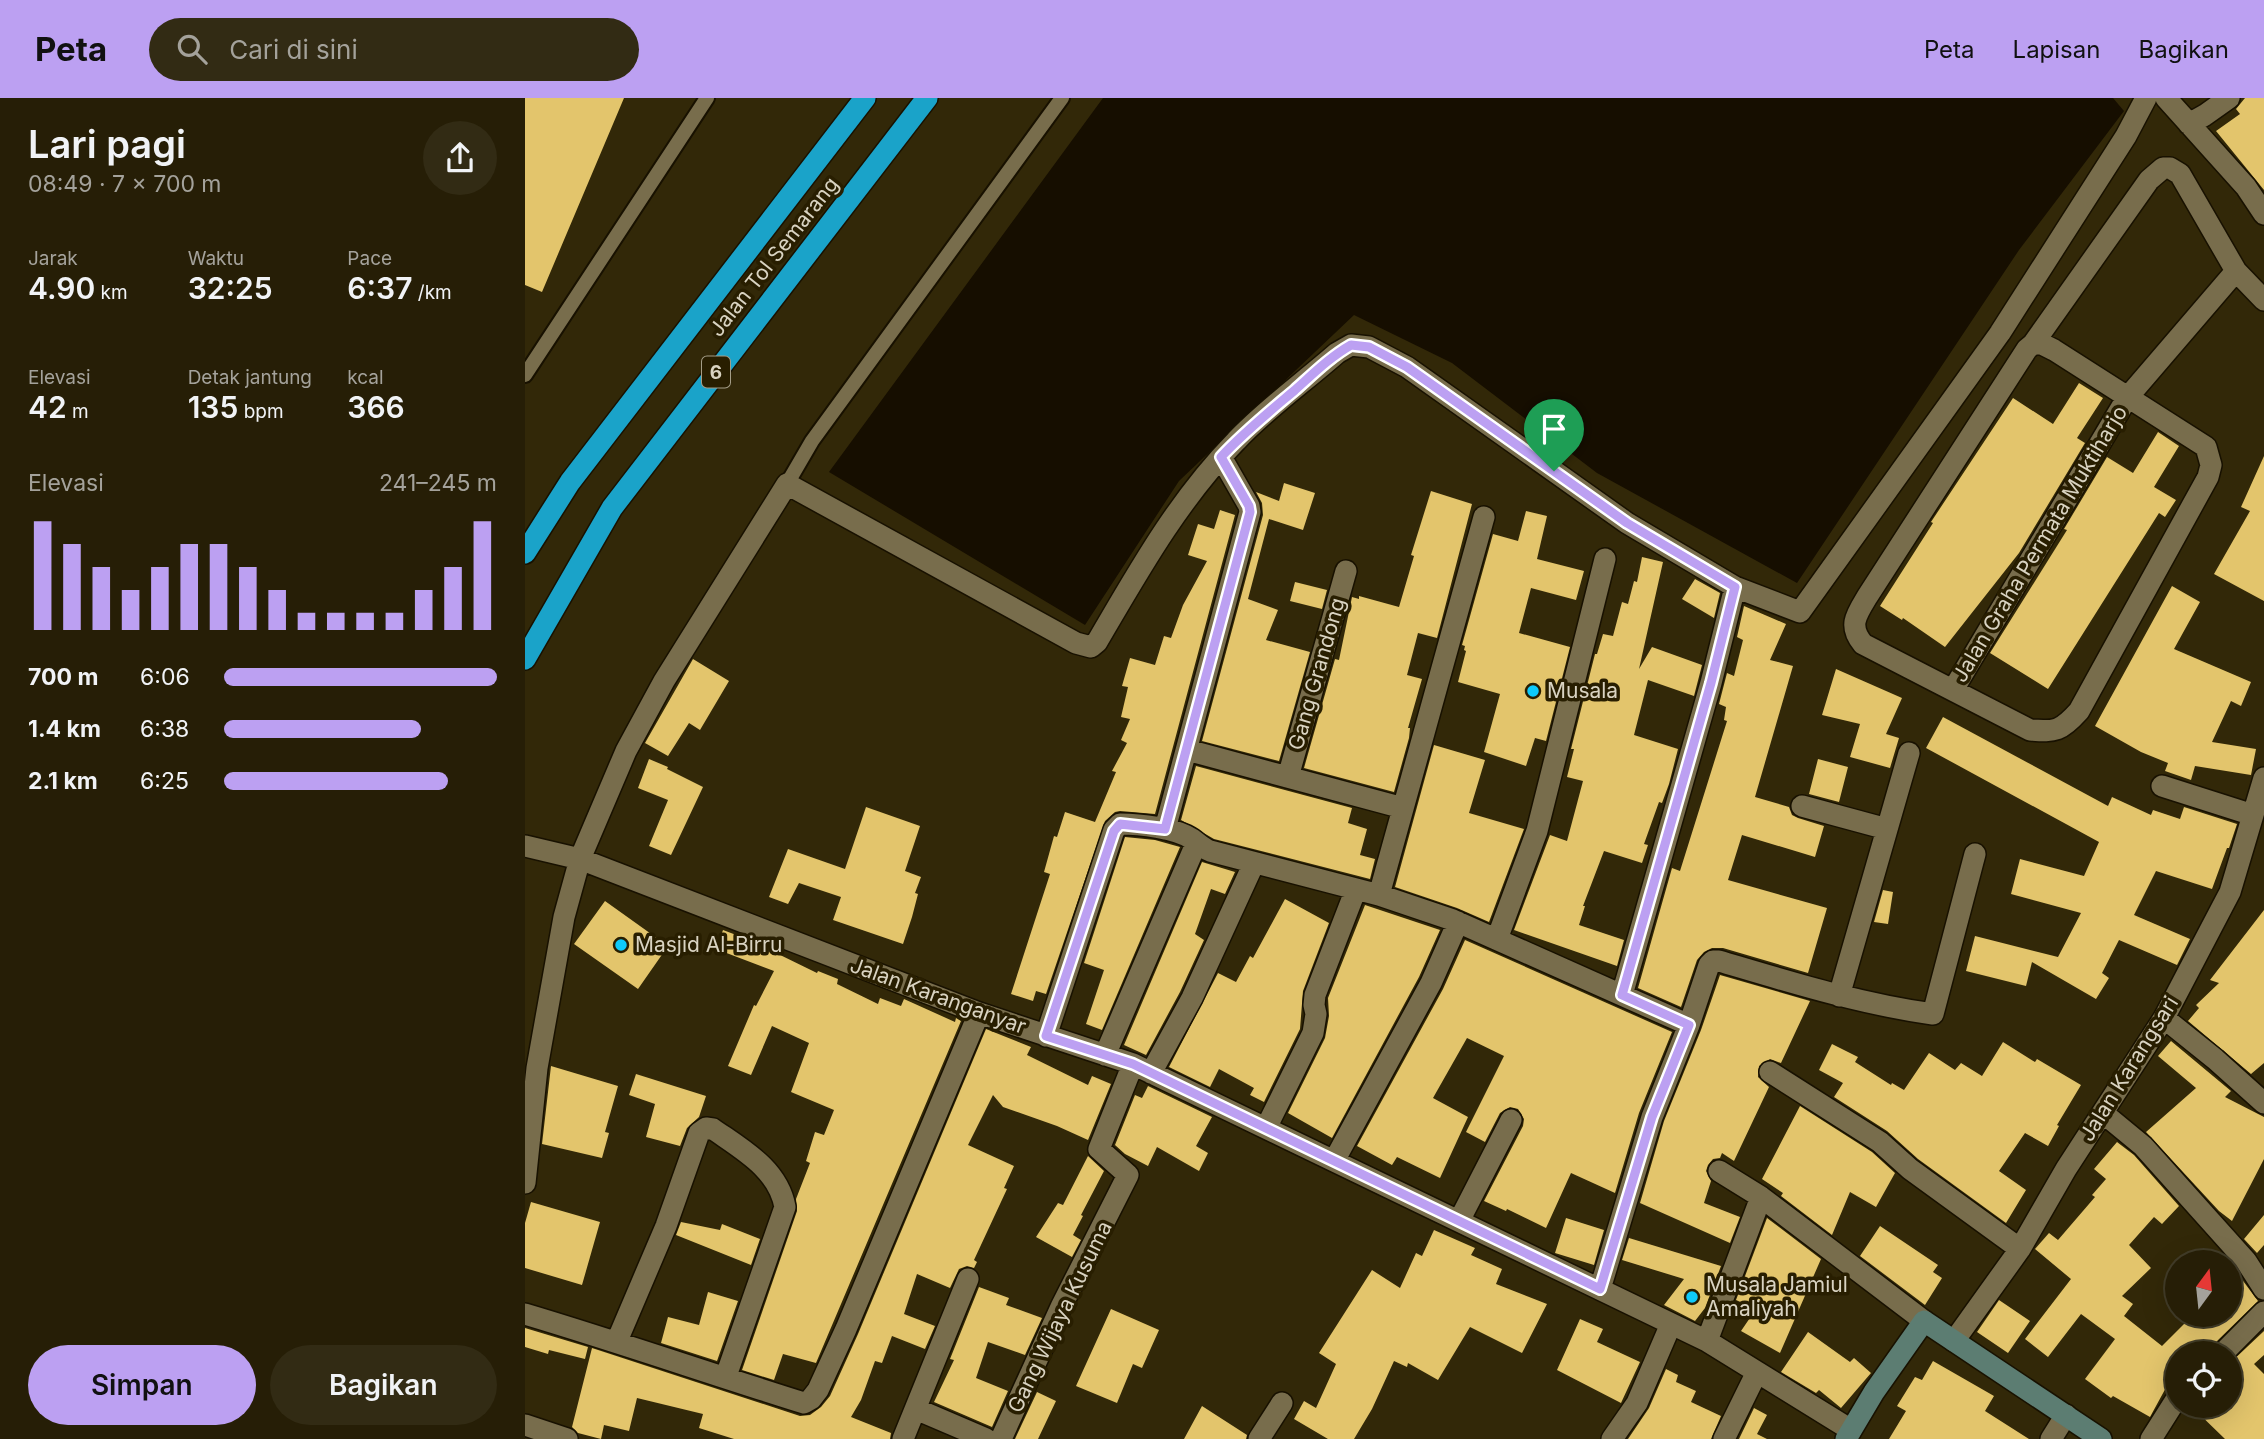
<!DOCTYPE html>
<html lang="id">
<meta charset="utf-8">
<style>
:root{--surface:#261e06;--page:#322b14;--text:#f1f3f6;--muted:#a4a29b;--line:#423c28;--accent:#bca0f2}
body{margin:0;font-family:Inter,sans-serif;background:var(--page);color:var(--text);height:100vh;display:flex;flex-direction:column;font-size:26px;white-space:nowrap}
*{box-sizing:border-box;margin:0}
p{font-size:23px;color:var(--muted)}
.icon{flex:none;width:38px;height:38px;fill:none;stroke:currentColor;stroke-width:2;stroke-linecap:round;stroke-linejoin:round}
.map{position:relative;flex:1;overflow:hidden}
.details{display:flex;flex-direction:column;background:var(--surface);width:525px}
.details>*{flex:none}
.needle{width:46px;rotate:15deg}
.buttons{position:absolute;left:1640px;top:1152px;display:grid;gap:14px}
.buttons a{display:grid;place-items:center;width:77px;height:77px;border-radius:50%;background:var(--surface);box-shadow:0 7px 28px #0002,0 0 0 2px var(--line);font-size:35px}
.pin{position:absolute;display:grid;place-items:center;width:60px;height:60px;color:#fff;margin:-72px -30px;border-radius:50% 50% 50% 0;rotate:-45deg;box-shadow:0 0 7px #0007}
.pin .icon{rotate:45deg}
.round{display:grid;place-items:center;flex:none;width:74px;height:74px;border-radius:37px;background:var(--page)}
.head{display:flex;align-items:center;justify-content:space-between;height:119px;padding:0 28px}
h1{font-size:38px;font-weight:600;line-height:52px}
.metrics{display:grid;grid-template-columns:repeat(3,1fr);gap:10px;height:119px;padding:7px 28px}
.metrics div{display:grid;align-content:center}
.metrics b{font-size:30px;font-weight:600}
.metrics small{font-size:19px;font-weight:400}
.metrics p{font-size:19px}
.chart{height:196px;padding:14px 28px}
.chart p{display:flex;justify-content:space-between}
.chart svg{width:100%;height:126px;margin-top:7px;stroke:var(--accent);stroke-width:6}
.action{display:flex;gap:14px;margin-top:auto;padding:14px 28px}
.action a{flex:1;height:80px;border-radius:42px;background:var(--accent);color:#111;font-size:28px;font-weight:600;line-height:80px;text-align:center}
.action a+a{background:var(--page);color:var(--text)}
ul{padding:0 28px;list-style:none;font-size:23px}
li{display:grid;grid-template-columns:112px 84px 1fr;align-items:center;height:52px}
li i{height:18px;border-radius:9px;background:var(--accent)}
header{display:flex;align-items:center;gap:42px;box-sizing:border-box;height:98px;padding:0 35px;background:var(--accent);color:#111}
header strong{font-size:33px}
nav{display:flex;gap:38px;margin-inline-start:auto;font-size:24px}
.search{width:490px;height:63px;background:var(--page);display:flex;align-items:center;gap:18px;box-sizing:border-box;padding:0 24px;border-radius:38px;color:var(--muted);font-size:26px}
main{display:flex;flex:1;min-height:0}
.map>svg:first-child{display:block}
.water{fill:#160e00}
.building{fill:#e3c56c}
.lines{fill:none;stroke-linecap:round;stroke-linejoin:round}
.lane-casing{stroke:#181100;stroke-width:18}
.street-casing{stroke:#181100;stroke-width:24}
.secondary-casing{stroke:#181100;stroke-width:24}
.highway-casing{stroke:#181100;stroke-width:24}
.lane{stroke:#786d4c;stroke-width:14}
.street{stroke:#786d4c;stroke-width:21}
.secondary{stroke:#5c7d72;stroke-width:21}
.highway{stroke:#1aa3c9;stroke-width:21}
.route-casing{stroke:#fff;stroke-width:14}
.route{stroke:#bca0f2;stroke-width:9}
.poi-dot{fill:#0ecafa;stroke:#281e00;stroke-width:2.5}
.labels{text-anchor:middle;stroke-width:7;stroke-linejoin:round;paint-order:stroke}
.shield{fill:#281e00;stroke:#a49d87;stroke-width:2}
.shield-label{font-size:19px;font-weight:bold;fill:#d9d3c1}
.street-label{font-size:21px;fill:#d9d3c1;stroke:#281e00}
.poi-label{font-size:21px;fill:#d9d3c1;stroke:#281e00;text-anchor:start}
</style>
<header>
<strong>Peta</strong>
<div class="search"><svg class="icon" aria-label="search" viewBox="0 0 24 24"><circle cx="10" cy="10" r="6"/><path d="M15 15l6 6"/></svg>Cari di sini</div>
<nav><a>Peta</a><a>Lapisan</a><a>Bagikan</a></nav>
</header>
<main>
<section class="details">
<div class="head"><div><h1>Lari pagi</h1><p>08:49 · 7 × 700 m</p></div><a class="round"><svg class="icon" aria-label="share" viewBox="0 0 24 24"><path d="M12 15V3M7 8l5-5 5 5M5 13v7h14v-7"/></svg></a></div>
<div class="metrics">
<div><p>Jarak</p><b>4.90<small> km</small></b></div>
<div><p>Waktu</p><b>32:25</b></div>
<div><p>Pace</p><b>6:37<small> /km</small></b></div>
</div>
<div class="metrics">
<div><p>Elevasi</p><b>42<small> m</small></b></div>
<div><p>Detak jantung</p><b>135<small> bpm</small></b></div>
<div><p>kcal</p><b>366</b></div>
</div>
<div class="chart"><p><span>Elevasi</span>241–245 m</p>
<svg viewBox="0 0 160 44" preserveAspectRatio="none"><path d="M5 44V6M15 44V14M25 44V22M35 44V30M45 44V22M55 44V14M65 44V14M75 44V22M85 44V30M95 44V38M105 44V38M115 44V38M125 44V38M135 44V30M145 44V22M155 44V6"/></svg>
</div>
<ul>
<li><b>700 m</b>6:06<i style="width:100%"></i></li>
<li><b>1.4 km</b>6:38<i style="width:72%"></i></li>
<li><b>2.1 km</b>6:25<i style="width:82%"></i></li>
</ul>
<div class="action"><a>Simpan</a><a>Bagikan</a></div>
</section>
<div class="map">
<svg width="1739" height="1341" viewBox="0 0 1739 1341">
<rect width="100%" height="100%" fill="#322808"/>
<path class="water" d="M578,0H1588L1599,13L1494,152L1272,485L1072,375L927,265L829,217L654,383L560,527L304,374Z"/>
<path class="building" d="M0,0H99L17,194L0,187Z
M1720,0H1739V92L1691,33L1715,16L1711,11Z
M1554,285L1578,300L1552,340L1560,345L1494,455L1420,549L1378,520L1377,522L1355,508L1408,425L1406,424L1488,300L1528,326Z
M1633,334L1654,348L1629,389L1651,402L1640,419L1634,415L1523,591L1465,555L1542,432L1539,431L1582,359L1608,375Z
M1739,358V503L1689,476L1725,413L1716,409Z
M759,385L790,395L778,432L744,421L723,501L753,512L741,542L785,554L754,663L677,643L738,417L737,405L731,394L754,403Z
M906,393L947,406L912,540L893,535L882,577L897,581L883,630H885L884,640L869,694L779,670L810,561L814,562L827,499L834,501V498L874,509L889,458L886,457Z
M695,412L710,417L630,716L595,713L590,714L580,723L521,896L511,893L508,903L486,896L525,776L519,774L529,738L532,739L540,714L570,724L591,674L587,673L602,645L596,642L605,621L596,619L603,589L597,588L605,560L630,567L639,538L646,540L658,507L682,463L663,457L673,426L689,431Z
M1001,413L1022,418L1012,461L1059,473L1051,502L1006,490L994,535L1045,549L1021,643L1010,640L1001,668L959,654L975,596L933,584L941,553L939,552L940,548L937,547L968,436L993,443Z
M1117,459L1138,464L1114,571L1127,549L1177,567L1169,598L1123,582L1109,637L1153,651L1144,686L1137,705L1134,704L1119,746L1123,747L1117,765L1079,753L1058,808H1060L1054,827L1099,842L1092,868L989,832L1025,737L1042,743L1058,683L1042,679L1049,651H1046L1070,556H1072L1078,536L1088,538L1097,504L1103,506L1109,483L1112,484Z
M1170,481L1195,495L1189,520L1157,501Z
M770,484L802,492L797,511L765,503Z
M1647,488L1675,504L1649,551L1726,584L1716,608L1706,603L1687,644L1731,651L1726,677L1670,668L1666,682L1640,673L1643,665L1616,654L1570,628Z
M1219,508L1261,526L1245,562L1268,568L1230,699L1264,709L1267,717L1273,720L1299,728L1290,759L1217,737L1203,782L1302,810L1283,875L1198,850H1187L1179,854L1172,862L1156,909L1113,890L1147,770L1155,773L1202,623L1199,622L1201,609L1194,606L1202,575L1209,578L1218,542L1212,539Z
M168,561L204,583L175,632L164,625L143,658L120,645Z
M1311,571L1377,600L1361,636L1374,640L1365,670L1325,659L1335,626L1297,617Z
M1418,619L1583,708L1587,699L1626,717L1628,712L1655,721L1659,709L1712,726L1704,750H1702L1687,791L1631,773L1609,817L1665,841L1652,867L1594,842L1577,875L1584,880L1571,901L1507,864L1501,888L1441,873L1450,838L1533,859L1556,815L1486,796L1495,761L1559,778L1574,744L1401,650Z
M909,647L960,662L944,715L999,731L964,824L932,810L870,789Z
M124,661L143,669L142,671L178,689L146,757L124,748L143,702L113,690Z
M1293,661L1323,669L1314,704L1284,696Z
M671,668L827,710L823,725L842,731L835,757L850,761L845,781L689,741L656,722Z
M341,709L395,728L380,773L396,779L390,795L393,796L387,819L378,846L308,822L316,799L274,785L263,806L244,799L263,751L320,771Z
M600,739L630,742L655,749L577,932L561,926L579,872L559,865Z
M677,764L710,774L700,796L686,791L670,836L679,842L655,894L621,957L599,947Z
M1358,792L1368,794L1363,826L1349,824Z
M760,801L804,825L778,893L775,931L739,1004L725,997L729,990L694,971L685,989L644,969L693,875L711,884L725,858L728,860Z
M80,803L143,848L113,891L49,846Z
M840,807L915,832L894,879L807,1040L763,1015L800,940L804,918L803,900Z
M1739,812V965L1726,976L1663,923L1674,910L1671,907L1694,885L1685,882Z
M198,832L248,851L247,853L292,875L293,873L313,881L312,886L353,906L355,900L376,908L379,901L430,924L431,920L436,923L291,1265L258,1256L249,1282L217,1272L272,1113L271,1101L285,1065L281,1063L290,1034L299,1037L309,1012L266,994L284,945L247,928L226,977L203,968L229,907L231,908L249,873L191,851Z
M940,842L1147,934L1114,1015L1090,1095L1046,1075L1021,1130L982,1111L981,1113L959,1103L998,1028L999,1021L993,1011L985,1009L975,1015L960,1044L941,1034L979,958L942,940L908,1000L943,1019L915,1080L872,1059L867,1067L832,1048L918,891Z
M1195,877L1285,903L1256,965L1245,961L1234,968L1233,979L1244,989L1209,1063L1197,1055L1195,1060L1188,1061L1183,1067L1181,1073L1186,1083L1179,1105L1215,1119L1205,1145L1115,1105L1139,1023L1176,932Z
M461,931L506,949L502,957L563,987L567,978L586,986L563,1042L532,1028L478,1009L468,997L443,1047L489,1068L479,1090L482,1091L449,1162L452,1164L449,1170L442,1168L434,1171L425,1190L392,1176L379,1216L410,1228L400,1251L367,1238L357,1265L350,1263L336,1302L326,1319L366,1335L365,1341H209L174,1330L178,1316L112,1300L104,1333L79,1327L76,1341L53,1335L47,1329L67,1250L275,1318L285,1317L296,1309L305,1298L333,1236Z
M1646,943L1706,993L1700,999L1739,1019V1061L1707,1123L1694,1113L1621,1034L1671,990L1633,958Z
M1478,944L1510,964L1512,961L1556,987L1532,1027L1534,1028L1523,1048L1500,1035L1474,1073L1501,1092L1481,1125L1393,1061L1362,1033L1309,999L1318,985L1294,972L1307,946L1333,959L1330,964L1366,987L1367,985L1379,992L1404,955L1430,972L1436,965L1457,978Z
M26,968L93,988L80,1034L84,1035L77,1060L17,1046Z
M111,976L181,998L174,1019L162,1030L155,1048L121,1039L130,1006L104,997Z
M623,988L687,1019L671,1048L683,1055L674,1073L632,1049L623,1068L600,1056L590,1047L610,997L617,1000Z
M1275,1008L1347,1054L1370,1075L1351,1109L1325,1094L1307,1137L1256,1098L1258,1095L1237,1081Z
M1592,1044L1609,1057L1654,1108L1637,1126L1629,1119L1604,1147L1626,1170L1597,1198L1608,1206L1599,1218L1637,1248L1669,1216H1704V1164L1733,1203L1689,1246L1685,1255H1652V1287L1646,1289L1643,1286L1625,1319L1588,1298L1586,1300L1560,1281L1590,1241L1556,1216L1523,1259L1500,1241L1546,1181L1510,1151L1524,1135L1533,1142L1570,1099L1567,1097L1581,1081L1569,1071Z
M563,1058L579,1073L556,1117L558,1118L548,1137L556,1142L547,1159L511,1139L533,1105L538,1107Z
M6,1104L75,1124L57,1187L0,1170V1125Z
M1739,1117V1147L1732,1155L1719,1141Z
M1041,1120L1079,1132L1069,1167L1030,1155Z
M1242,1120L1296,1161L1255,1255L1216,1233L1231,1211L1211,1202Z
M156,1124L195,1132L197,1126L235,1141L226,1167L151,1137Z
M1355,1128L1413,1167L1408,1174L1417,1180L1400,1207L1335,1158Z
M909,1132L950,1150L946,1157L977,1171L971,1186L1022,1206L997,1255L945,1229L913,1282L883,1265L882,1269L869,1263L847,1311L829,1341H803L769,1321L779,1303L791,1310L811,1266L794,1255L847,1172L875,1190L891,1155L897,1158Z
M1104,1140L1196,1168L1180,1210L1170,1223L1139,1207L1159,1181L1097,1162Z
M454,1189L484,1200L481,1207L517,1220L500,1257L463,1244L451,1280L483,1293L467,1329L409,1304L429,1262L425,1261Z
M183,1194L213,1203L192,1263L136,1245L143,1219L174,1227Z
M1474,1202L1505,1223L1483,1255L1452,1234Z
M586,1211L634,1232L617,1270L608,1266L592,1305L551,1288Z
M1055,1221L1078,1231L1072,1244L1115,1264L1096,1305L1032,1272Z
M0,1230L63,1249L60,1261L24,1252L23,1256L0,1249Z
M1739,1233V1257L1729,1266L1739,1276V1341H1700L1665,1307H1704V1266Z
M1283,1234L1325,1264L1329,1260L1346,1275L1316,1310L1294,1292L1291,1295L1256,1274Z
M1408,1263L1469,1298L1460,1313L1504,1341H1364L1381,1313L1372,1308L1390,1279L1397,1282Z
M1141,1271L1153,1277L1151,1284L1171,1293L1166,1304L1196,1318L1186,1341H1103L1124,1310Z
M512,1294L531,1303L513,1341H490Z
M677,1308L722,1337L721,1341H659Z
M1229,1310L1242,1317L1232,1336L1242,1341H1214Z"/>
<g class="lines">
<g class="lane-casing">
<path id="lane" d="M0,277L182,0
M262,386L287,343L537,0"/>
</g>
<g class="street-casing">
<path id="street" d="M1641,0L1721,89L1739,116
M1664,26L1680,17L1704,0
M1508,246H1517L1529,252L1681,349L1686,367L1683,379L1554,613C1536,633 1531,634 1505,632L1338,546C1323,528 1331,517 1342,499L1502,251Z
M1508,246L1624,82L1638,70H1645L1655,76L1711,173
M1428,592L1602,300L1711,173L1739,202
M662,652L878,710
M763,679L821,473
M1637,688L1728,717
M1277,708L1362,731
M640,731L725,414L724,408L696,359
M0,748L55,761L454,915L608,966L1182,1243L1326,1332
M854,797L959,419
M972,841L1012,733L1080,461
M1097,897L1186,585L1210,489
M1314,898L1384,655
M1639,920L1690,961L1739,1005
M521,938L589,732L595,726C614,726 651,730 667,741C673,745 677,750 685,753L854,797L928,822L1164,927
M580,957L671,746
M1245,974L1355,1044L1385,1071L1495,1151
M626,975L667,900L729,765
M1578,1015L1618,1048L1721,1163L1739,1191
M741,1030L788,935L791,916L789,907L790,897L831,791
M809,1063L906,885L933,824
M1194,1073L1236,1099L1399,1223
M0,1085L12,970L39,819L55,761L101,653L139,583L262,386L551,545L566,549L572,544C613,474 653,402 711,343C741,311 779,284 812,255L826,247L844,249L882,269L1102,425L1210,489L1275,514L1475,235L1601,38L1621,0
M934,1123L986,1022
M1075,1191L1127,1019L1164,927L1184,867L1188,863H1194C1265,884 1335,906 1408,916L1450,756
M0,1216C94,1244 186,1276 279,1305L286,1301L293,1292L321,1231L454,915
M92,1243L141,1128L174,1035L181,1030L188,1031C218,1052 253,1071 260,1109L201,1278
M1182,1243L1236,1099
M1429,1243L1495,1151L1541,1071L1639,920L1705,794L1739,680
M1698,1255L1739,1214
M391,1311L461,1341
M0,1327L42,1341
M378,1341L443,1181
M476,1341L536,1209L603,1077L574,1051L608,966
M734,1341L757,1305
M1087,1341L1112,1305L1146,1226
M1199,1341L1232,1274
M1526,1341L1541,1317
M1626,1341L1652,1300"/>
</g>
<g class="secondary-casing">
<path id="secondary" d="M1321,1341L1349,1294L1399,1223L1576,1341"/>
</g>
<g class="highway-casing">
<path id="highway" d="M0,455L45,384L340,0
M0,561L87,410L402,0"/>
</g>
<use href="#lane" class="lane"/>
<use href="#street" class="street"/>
<use href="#secondary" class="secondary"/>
<use href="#highway" class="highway"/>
</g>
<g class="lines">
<g class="route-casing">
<path id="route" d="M826,247L844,249L882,269L1102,425L1210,489L1186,585L1097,897L1164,927L1127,1019L1075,1191L608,966L521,938L589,733L595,726L640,731L725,414L724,408L696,359C718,335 744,314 770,292C788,276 805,259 826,247Z"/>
</g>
<use href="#route" class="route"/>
</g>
<g class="poi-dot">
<circle cx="1008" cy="593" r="7"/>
<circle cx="96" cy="847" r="7"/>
<circle cx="1167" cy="1199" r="7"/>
</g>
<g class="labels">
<rect class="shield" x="177" y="258.5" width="28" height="31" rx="5"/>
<g class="shield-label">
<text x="191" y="281">6</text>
</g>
<g class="street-label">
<text transform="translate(249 159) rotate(-52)" y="7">Jalan Tol Semarang</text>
<text transform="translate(1515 446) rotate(-59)" y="7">Jalan Graha Permata Muktiharjo</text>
<text transform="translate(792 576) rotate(-74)" y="7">Gang Grandong</text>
<text transform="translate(413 898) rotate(20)" y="7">Jalan Karanganyar</text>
<text transform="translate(1604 971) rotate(-58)" y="7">Jalan Karangsari</text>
<text transform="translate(535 1219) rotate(-64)" y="7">Gang Wijaya Kusuma</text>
</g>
<g class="poi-label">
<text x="1022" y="600">Musala</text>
<text x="110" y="854">Masjid Al-Birru</text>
<text x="1181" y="1194">Musala Jamiul<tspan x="1181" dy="24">Amaliyah</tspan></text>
</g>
</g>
</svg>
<div class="buttons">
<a><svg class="needle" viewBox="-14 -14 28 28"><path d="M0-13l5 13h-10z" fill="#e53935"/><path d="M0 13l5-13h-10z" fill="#a4a29b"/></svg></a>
<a><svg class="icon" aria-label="locate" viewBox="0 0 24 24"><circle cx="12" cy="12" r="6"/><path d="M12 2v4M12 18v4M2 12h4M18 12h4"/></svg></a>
</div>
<div class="pin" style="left:1029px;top:373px;background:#1e9e55"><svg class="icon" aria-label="arrive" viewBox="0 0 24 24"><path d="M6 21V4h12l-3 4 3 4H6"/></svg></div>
</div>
</main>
